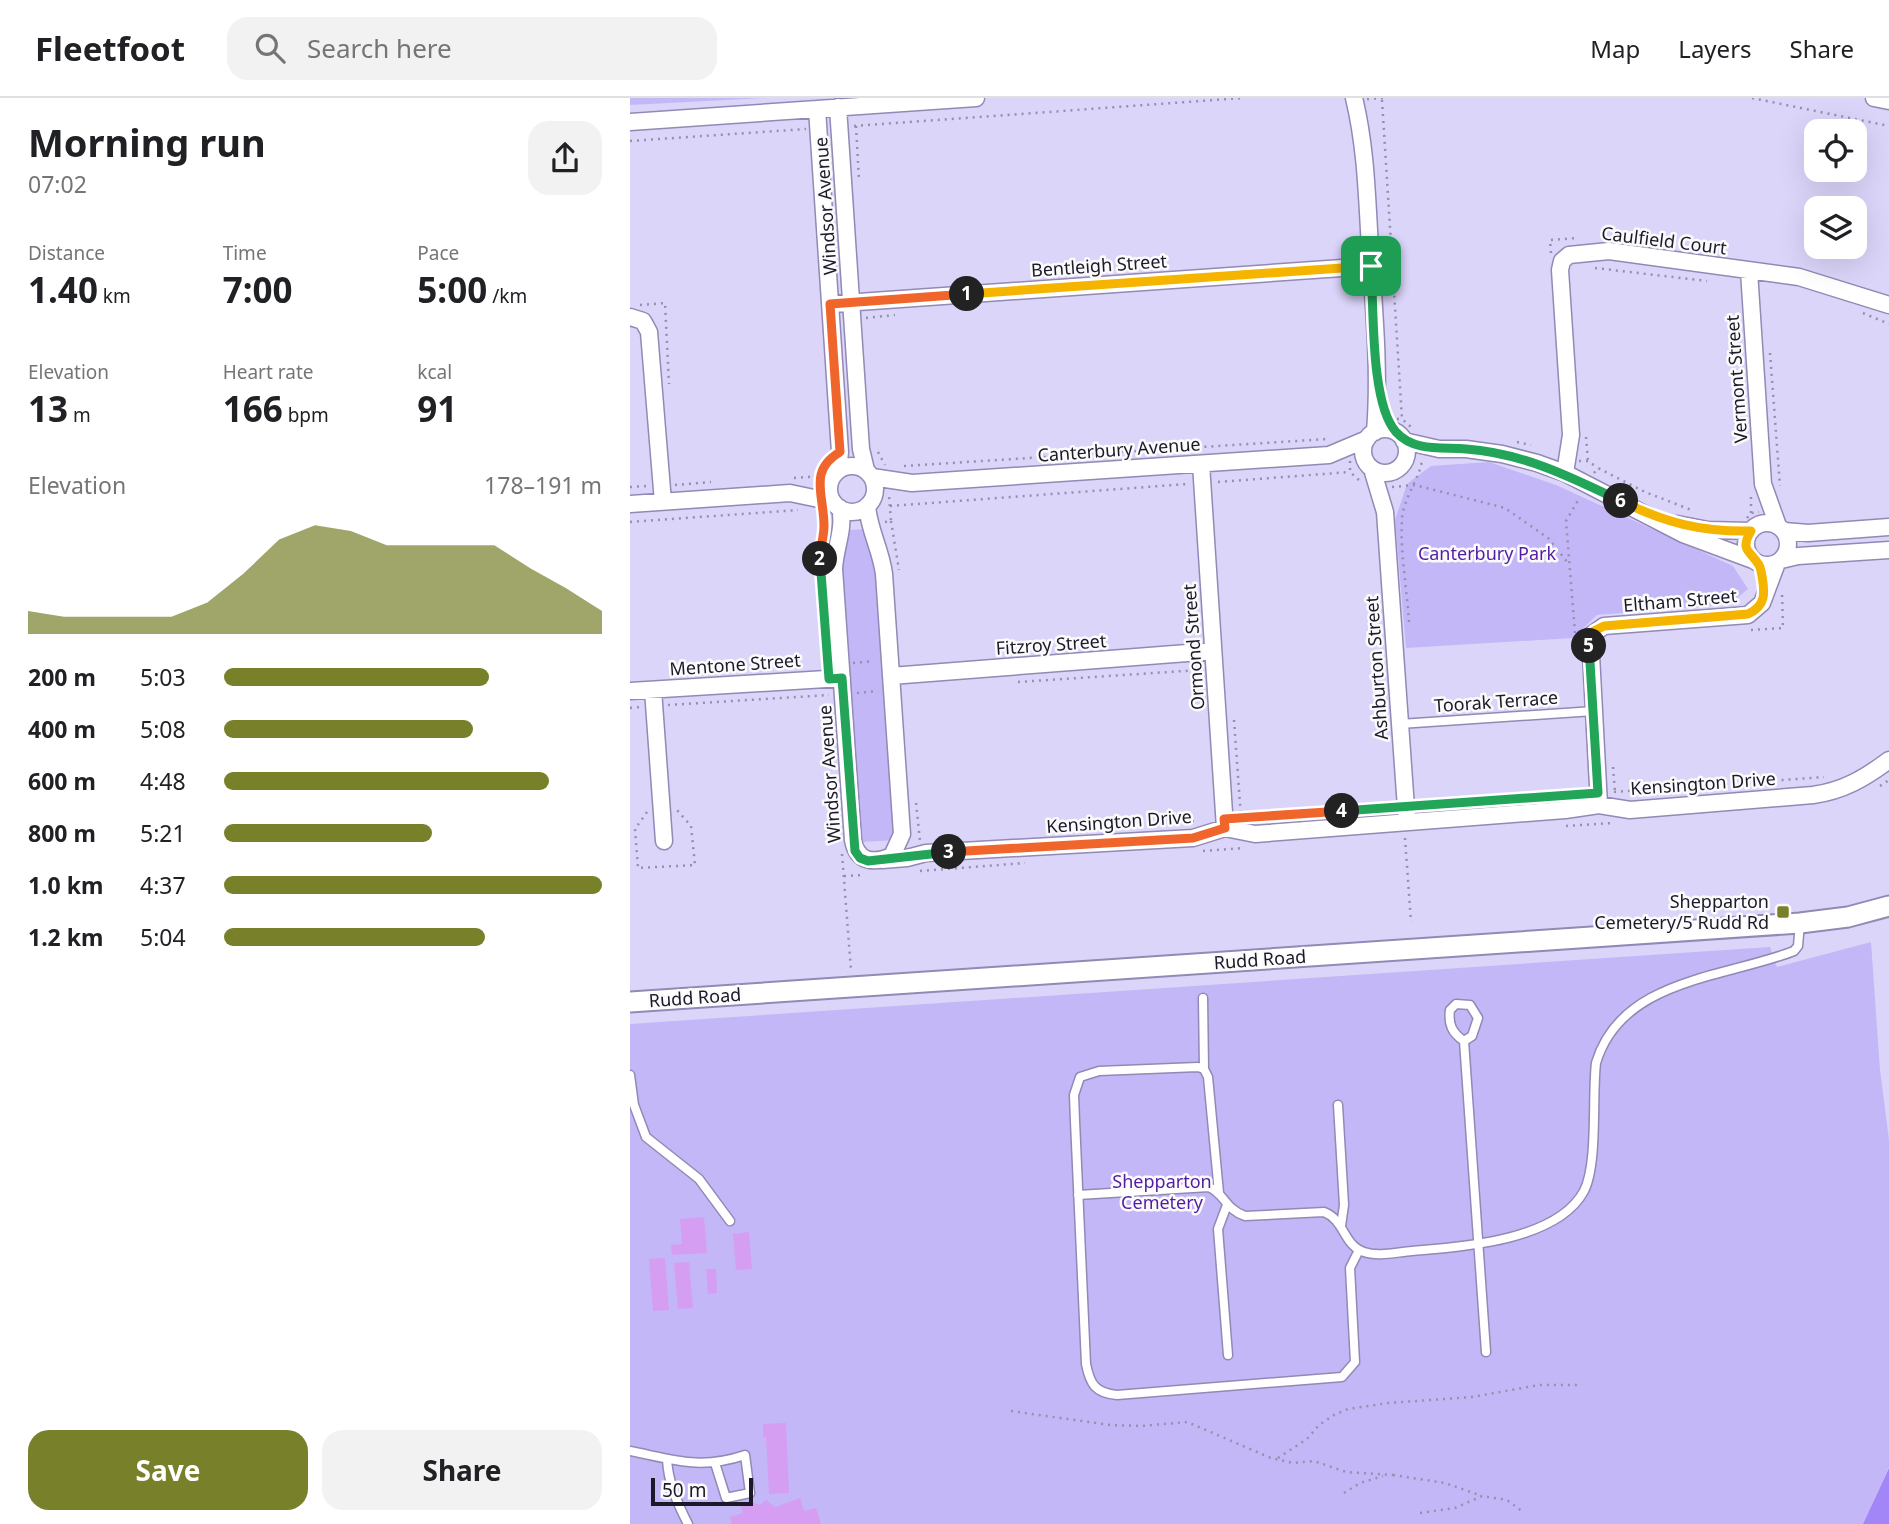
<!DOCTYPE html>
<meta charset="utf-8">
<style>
:root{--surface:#fff;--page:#f2f2f2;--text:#202124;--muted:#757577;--line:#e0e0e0;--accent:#79802a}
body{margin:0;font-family:"Noto Sans",sans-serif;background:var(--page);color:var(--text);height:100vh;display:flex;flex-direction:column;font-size:26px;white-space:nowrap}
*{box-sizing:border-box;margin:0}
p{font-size:23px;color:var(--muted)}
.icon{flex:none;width:38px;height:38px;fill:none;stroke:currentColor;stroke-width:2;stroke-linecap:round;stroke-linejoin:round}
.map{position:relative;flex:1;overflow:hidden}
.side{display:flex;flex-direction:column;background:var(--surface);width:630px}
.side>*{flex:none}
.controls{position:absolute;left:1174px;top:21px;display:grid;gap:14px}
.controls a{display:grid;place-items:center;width:63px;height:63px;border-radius:14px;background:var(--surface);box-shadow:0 7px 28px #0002;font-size:35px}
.scale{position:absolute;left:21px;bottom:18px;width:102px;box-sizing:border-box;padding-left:7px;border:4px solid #1c1929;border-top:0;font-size:19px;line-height:24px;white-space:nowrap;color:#1c1929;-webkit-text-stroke:5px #fbfbfb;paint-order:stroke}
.pin{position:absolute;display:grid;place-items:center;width:60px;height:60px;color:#fff;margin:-30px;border-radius:14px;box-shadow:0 4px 10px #0006}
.km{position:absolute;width:35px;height:35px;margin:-18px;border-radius:50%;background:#222;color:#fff;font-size:19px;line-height:35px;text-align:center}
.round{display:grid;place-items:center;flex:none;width:74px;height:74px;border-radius:21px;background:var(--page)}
.overview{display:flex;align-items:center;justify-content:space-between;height:119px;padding:0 28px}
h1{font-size:38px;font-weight:700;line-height:52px}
.figures{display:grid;grid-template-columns:repeat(3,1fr);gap:10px;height:119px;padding:7px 28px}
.figures div{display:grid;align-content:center}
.figures b{font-size:35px;font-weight:700}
.figures small{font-size:19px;font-weight:400}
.figures p{font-size:19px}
.chart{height:196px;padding:14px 28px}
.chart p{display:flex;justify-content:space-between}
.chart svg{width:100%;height:126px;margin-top:7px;fill:var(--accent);opacity:.7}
.button{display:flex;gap:14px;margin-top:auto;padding:14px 28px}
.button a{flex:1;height:80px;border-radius:21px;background:var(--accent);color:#fff;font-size:28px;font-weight:700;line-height:80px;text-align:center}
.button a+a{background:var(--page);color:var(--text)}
ul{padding:0 28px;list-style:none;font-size:23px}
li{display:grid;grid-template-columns:112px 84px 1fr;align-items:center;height:52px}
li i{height:18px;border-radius:9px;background:var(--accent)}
header{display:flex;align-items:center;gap:42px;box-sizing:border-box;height:98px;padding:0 35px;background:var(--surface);border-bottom:2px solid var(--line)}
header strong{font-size:33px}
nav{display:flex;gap:38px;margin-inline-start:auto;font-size:24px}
.search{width:490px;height:63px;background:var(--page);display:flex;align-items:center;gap:18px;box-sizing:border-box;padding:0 24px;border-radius:21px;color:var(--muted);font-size:26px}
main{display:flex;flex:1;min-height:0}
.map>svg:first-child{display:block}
.green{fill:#c4b7f7}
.forest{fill:#a285f7}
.building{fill:#d59ef3}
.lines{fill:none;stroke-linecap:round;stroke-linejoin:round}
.service-casing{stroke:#9289b5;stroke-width:11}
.minor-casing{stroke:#9289b5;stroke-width:19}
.tertiary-casing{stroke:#9289b5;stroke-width:23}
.path{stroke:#9490ad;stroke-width:2.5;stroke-dasharray:2 5;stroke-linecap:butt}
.service{stroke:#fff;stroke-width:8}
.minor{stroke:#fff;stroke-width:16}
.tertiary{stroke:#fff;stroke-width:19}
.split-1-casing{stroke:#fff;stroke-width:14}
.split-2-casing{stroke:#fff;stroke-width:14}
.split-3-casing{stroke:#fff;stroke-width:14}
.split-4-casing{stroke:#fff;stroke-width:14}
.split-5-casing{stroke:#fff;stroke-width:14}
.split-6-casing{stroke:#fff;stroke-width:14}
.split-7-casing{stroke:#fff;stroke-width:14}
.split-1{stroke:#f5b400;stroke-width:9}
.split-2{stroke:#f0652b;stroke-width:9}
.split-3{stroke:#22a559;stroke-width:9}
.split-4{stroke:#f0652b;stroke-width:9}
.split-5{stroke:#22a559;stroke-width:9}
.split-6{stroke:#f5b400;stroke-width:9}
.split-7{stroke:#22a559;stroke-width:9}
.poi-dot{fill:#79802a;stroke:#fbfbfb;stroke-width:2.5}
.labels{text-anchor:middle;stroke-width:5;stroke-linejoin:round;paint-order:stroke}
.street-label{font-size:18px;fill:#1c1929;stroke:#fbfbfb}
.park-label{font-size:18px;fill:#521da3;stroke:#fbfbfb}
.poi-label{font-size:18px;fill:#1c1929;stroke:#fbfbfb;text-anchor:end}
</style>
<header>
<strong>Fleetfoot</strong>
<div class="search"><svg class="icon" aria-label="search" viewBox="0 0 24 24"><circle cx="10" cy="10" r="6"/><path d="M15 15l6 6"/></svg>Search here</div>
<nav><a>Map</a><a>Layers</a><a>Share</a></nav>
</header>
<main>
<section class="side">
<div class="overview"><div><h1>Morning run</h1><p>07:02</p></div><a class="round"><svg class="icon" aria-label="share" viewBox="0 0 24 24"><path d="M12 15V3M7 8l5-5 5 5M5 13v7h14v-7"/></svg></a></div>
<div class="figures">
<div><p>Distance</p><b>1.40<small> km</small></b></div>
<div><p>Time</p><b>7:00</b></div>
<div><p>Pace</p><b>5:00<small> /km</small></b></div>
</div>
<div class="figures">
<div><p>Elevation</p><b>13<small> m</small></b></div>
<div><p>Heart rate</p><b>166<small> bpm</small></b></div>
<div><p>kcal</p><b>91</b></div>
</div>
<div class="chart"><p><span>Elevation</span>178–191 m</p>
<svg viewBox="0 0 160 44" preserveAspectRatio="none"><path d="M0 44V36L10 38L20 38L30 38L40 38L50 33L60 23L70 11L80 6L90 8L100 13L110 13L120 13L130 13L140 21L150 28L160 36V44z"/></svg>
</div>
<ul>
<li><b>200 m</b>5:03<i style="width:70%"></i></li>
<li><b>400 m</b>5:08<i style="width:66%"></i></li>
<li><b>600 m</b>4:48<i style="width:86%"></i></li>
<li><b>800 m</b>5:21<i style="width:55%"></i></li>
<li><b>1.0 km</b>4:37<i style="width:100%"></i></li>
<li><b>1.2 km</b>5:04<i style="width:69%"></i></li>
</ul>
<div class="button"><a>Save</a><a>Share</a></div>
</section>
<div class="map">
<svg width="1259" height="1426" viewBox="0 0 1259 1426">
<rect width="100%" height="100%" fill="#dbd5fa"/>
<path class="green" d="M0,0H136L0,7Z
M859,364L926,387L1103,468L1118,491L1100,506L967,517L943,540L776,550L765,422L777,386L801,368Z
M236,431L247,463L267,742L231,744L212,465L219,432Z
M1241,844L1250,972L1259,1042V1369L1233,1426H0V926L1140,849L1147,869Z"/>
<path class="forest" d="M1259,1370V1426H1233Z"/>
<path class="building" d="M74,1119L77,1155L42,1157L41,1147L52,1146L50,1121Z
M119,1134L122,1171L106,1172L103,1136Z
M35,1160L39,1212L23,1213L19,1161Z
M59,1164L63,1210L48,1211L44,1165Z
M76,1171H86L87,1195L78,1196Z
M156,1325L159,1395L139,1396L136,1339H133V1326Z
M170,1400L174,1413L186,1410L191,1426H102L100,1419L113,1415L110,1407L122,1404L130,1407L136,1402L145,1409Z"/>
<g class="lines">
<g class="service-casing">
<path id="service" d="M770,626L964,613
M573,900L574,971
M826,906L840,907L848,920L842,938L834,943C822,935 818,926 820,912Z
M834,943L856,1254
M0,977L4,1007L16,1039L69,1081L100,1123
M708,1007L714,1107L711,1128
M589,1095L578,979L574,971L568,969L469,973L450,979L444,997L445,1023L456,1266C460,1286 465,1295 487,1297L712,1279L725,1264L720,1170L729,1152
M448,1097L579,1089C595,1096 595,1111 615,1118L694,1114C715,1122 713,1147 734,1154C748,1159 767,1154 782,1153C831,1149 927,1143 954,1093C968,1066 962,998 966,965C991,881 1094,880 1164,853L1168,848L1170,825
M597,1107L588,1131L598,1257
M0,1353C45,1362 70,1372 115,1357L120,1395L96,1400L85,1365
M37,1361C38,1384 47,1405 58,1426"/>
</g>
<g class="minor-casing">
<path id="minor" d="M724,0C736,49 737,100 740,150C744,212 750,273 745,334
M1244,0L1259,3
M208,9L231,351L236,372
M187,11L210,354L208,372
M0,24L346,0
M1119,173L1133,386L1148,428
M200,206L741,168
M0,219L13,223L19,234L33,404
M733 353a22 22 0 1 1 44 0a22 22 0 1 1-44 0Z
M774,343L809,351H836L872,356L907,365L935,375L1053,436L1123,462
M571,366L595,730
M199 391a23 23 0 1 1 46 0a23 23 0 1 1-46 0Z
M742,371L755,414L777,724
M935,375L941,337L930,172L932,163L939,157L979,153L1169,179L1259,207
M242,379L282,385L699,357L737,341
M0,406L160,395L203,404
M210,410C215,431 205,449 204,471L223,742C227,764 243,766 262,758L272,736L254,476C251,452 239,432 237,408
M1116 446a21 21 0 1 1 42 0a21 21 0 1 1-42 0Z
M1047,426L1078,432L1121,433
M1154,433L1178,435L1259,429
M1151,462L1168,458L1259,452
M261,578L583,553
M23,592L34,743
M0,593L212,580
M969,707L960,538L974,528L1118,517L1132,505L1147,465
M252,762L277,760L296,755L563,740L595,730L625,736L935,712L969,707L1000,712L1183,697C1213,693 1235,680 1259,662"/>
</g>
<g class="tertiary-casing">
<path id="tertiary" d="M0,904L1170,825L1218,819L1259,808"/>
</g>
<path class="path" d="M1122,0L1259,28
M737,1L754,0
M752,2L772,321L781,329
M224,28L612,0
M226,28L229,82
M0,43L176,31
M921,155L920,142L947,140
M965,170L1077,183
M10,207L35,205L39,286
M1233,215L1259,226
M236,220L265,217
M1140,255L1150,388
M760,321H772
M956,339L958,363
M887,344L901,347
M248,354L255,367
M720,363V374L730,383
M949,363H958L968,370
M274,368L697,341
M964,375L968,370L1015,394L1064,413
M164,380L189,378
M588,384L720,374
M45,387L81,384
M190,387L189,378L194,370
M0,389L18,388
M762,389L785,387L875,410L918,440L938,465
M260,408L557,386
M1121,415V397
M1117,420L1121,415L1129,414
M261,423L269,472
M0,424L168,412
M255,424L261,423L259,397
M192,446L193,418
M779,524C777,491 770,455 772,421C773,400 792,377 792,360
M1121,532L1153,530L1152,495
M945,535L936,423L950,399
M223,565L244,563
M388,584L569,572
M227,595L248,593
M38,607L199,597
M0,610L11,609
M604,622L611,720
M983,669L985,694
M1250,688L1259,682
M984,694L1194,679
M286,705L290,743
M17,714L5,731L8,770L65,767L61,728L47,712
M621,719L751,710
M520,726L566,723
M936,728L982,725
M775,740L781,824
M573,753L615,750
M212,756L221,872
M290,773L395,765
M214,778L235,777
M381,1313L480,1327L511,1328L557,1324L641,1360L663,1365L684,1363L716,1374L763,1377
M648,1360L677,1341L689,1327L704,1317L718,1311L758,1305L842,1299L909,1287H952
M763,1377L815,1385L852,1398
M714,1395L730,1385L753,1378
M790,1415L825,1410L852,1398L877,1402L893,1414"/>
<use href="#service" class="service"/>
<use href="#minor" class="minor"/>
<use href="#tertiary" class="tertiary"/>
</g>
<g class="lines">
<g class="split-1-casing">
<path id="split-1" d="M337,196L741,168"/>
</g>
<g class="split-2-casing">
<path id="split-2" d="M190,461C190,450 194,439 194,428C194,396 178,373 210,354L200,206L337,196"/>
</g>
<g class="split-3-casing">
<path id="split-3" d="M190,461L199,581L212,580L225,753L230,760L238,763L319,754"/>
</g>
<g class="split-4-casing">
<path id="split-4" d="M319,754L563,740L595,730L594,721L712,713"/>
</g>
<g class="split-5-casing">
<path id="split-5" d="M712,713L968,695L959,548"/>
</g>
<g class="split-6-casing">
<path id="split-6" d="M959,548L964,533L974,528L1118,516C1136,508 1135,495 1132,478C1131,474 1131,470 1129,467C1121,453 1109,453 1121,433C1071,434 1036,425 991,403"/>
</g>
<g class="split-7-casing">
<path id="split-7" d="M741,168C744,208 740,305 766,334C784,354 812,349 836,351C893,355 941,379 991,403"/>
</g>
<use href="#split-1" class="split-1"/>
<use href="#split-2" class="split-2"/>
<use href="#split-3" class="split-3"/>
<use href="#split-4" class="split-4"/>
<use href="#split-5" class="split-5"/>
<use href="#split-6" class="split-6"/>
<use href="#split-7" class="split-7"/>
</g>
<rect class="poi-dot" x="1146" y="807" width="14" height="14" rx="3.5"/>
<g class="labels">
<g class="street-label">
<text transform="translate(196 108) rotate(-94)" y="6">Windsor Avenue</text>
<text transform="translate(1034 143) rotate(7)" y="6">Caulfield Court</text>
<text transform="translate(469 168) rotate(-4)" y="6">Bentleigh Street</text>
<text transform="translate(1107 281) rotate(-94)" y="6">Vermont Street</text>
<text transform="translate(489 352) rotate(-4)" y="6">Canterbury Avenue</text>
<text transform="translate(1050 503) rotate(-5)" y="6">Eltham Street</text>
<text transform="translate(421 547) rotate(-4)" y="6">Fitzroy Street</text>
<text transform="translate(564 549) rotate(-94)" y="6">Ormond Street</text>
<text transform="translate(105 567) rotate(-4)" y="6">Mentone Street</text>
<text transform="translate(747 570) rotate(-94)" y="6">Ashburton Street</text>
<text transform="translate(866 604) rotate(-4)" y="6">Toorak Terrace</text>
<text transform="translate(200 676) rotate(-94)" y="6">Windsor Avenue</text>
<text transform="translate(1073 686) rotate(-4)" y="6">Kensington Drive</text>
<text transform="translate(489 724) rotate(-4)" y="6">Kensington Drive</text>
<text transform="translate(630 862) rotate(-4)" y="6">Rudd Road</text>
<text transform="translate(65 900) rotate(-4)" y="6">Rudd Road</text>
</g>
<g class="park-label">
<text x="857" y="462">Canterbury Park</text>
<text x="532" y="1090">Shepparton<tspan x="532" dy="21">Cemetery</tspan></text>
</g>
<g class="poi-label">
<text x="1139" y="810">Shepparton<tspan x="1139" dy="21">Cemetery/5 Rudd Rd</tspan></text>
</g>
</g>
</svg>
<div class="controls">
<a><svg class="icon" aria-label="locate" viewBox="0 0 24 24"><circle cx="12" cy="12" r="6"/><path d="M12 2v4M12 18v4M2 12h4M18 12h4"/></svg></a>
<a><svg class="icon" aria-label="layers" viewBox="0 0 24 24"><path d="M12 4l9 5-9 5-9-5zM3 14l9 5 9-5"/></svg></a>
</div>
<div class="scale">50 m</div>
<div class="pin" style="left:741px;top:168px;background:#1e9e55"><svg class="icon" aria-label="arrive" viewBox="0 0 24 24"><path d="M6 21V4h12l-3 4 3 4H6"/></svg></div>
<b class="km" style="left:337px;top:196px">1</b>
<b class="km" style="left:190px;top:461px">2</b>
<b class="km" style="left:319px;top:754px">3</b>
<b class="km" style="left:712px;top:713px">4</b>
<b class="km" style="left:959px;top:548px">5</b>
<b class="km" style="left:991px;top:403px">6</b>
</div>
</main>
